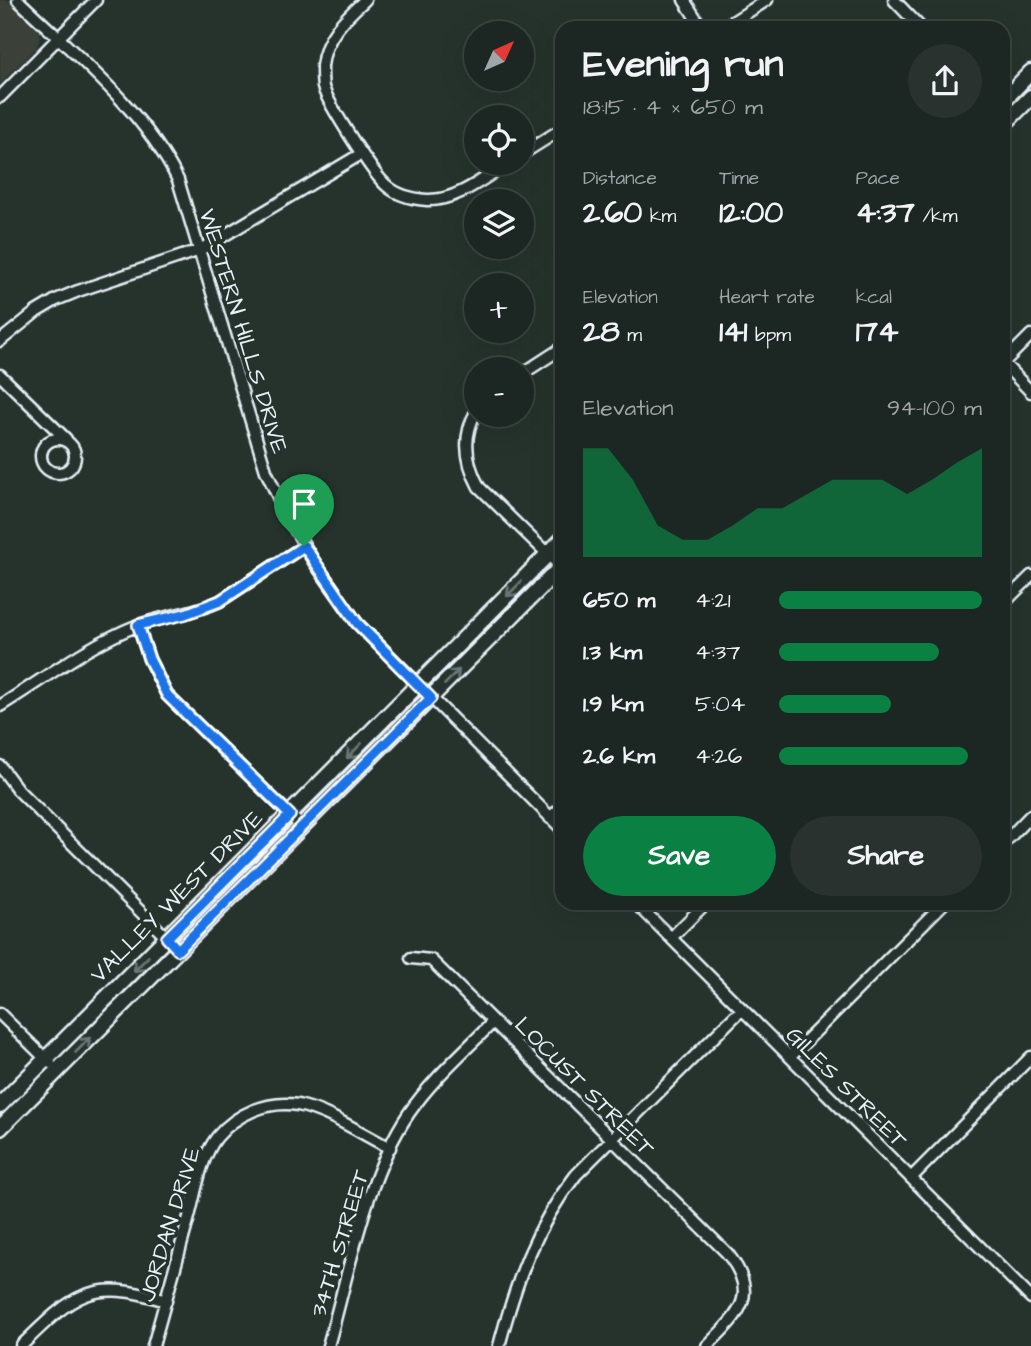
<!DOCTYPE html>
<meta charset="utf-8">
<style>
:root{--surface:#1c2622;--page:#29322f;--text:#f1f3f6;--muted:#a0a5a5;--line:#3a4340;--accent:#0b8043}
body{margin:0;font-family:"Architects Daughter",sans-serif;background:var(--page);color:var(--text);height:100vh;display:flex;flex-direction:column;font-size:26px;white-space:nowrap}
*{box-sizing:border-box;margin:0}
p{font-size:23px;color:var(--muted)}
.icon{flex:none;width:38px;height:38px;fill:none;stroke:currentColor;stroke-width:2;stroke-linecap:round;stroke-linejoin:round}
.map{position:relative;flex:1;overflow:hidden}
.panel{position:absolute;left:555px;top:21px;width:455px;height:889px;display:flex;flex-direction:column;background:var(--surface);border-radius:21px;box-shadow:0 7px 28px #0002,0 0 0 2px var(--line)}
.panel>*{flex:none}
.needle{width:46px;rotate:45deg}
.buttons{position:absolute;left:464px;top:21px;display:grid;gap:14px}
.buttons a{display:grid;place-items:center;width:70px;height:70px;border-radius:50%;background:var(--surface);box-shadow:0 7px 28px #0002,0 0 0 2px var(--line);font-size:35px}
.pin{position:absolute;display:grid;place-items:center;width:60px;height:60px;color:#fff;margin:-72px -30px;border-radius:50% 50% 50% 0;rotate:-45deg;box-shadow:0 0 7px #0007}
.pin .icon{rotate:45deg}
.round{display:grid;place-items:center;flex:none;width:74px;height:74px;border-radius:37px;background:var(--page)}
.headline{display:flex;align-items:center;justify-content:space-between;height:119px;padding:0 28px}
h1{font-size:38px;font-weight:700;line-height:52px}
.metrics{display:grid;grid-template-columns:repeat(3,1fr);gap:10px;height:119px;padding:7px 28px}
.metrics div{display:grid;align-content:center}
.metrics b{font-size:30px;font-weight:700}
.metrics small{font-size:19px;font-weight:400}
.metrics p{font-size:19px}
.chart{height:196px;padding:14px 28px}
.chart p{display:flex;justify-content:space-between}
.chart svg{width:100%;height:126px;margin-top:7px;fill:var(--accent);opacity:.7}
.button{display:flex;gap:14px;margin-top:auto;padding:14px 28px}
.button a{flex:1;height:80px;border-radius:42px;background:var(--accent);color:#fff;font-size:28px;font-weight:700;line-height:80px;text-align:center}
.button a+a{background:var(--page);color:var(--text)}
ul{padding:0 28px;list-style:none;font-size:23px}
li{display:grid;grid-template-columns:112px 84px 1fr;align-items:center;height:52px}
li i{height:18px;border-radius:9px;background:var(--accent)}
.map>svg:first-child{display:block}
.built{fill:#3b4139}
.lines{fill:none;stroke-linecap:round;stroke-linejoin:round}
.street-casing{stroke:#e8f1f8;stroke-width:15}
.secondary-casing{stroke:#e8f1f8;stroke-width:19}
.street{stroke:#26332d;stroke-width:10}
.secondary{stroke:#26332d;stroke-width:14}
.oneway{stroke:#6a7674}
.route-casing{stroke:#fff;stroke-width:14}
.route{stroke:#1a73e8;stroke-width:9}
.labels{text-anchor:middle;stroke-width:7;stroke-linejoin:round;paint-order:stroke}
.street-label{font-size:23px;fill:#e8f1f8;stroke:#26332d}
</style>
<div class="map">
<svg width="1031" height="1346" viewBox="0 0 1031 1346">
<rect width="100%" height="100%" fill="#26332d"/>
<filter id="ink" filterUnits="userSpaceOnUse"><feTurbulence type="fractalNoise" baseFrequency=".0143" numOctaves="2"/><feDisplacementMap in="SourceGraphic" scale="14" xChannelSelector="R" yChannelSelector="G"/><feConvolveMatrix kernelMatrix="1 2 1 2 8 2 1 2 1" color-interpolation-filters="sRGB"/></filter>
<g filter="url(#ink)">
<path class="built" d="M0,0H8L38,29L40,37L37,47L0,84Z"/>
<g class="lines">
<g class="street-casing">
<path id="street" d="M18,0C74,54 144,110 178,180L266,471L283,508L314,562L357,623L562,829
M365,0C345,18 325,37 322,66C322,72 322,81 323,87C327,102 374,176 387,186C397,195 413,199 427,200C457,201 484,178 508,163
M684,0L702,28
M894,0L921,28
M723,28L767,0
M0,97L96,0
M522,154L562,129
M0,341L36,312L56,300L78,291L200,250L361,154
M1003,363L1031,335
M1003,363L1031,392
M522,374L562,348
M0,375L66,439
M476,412C462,437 466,463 479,487L561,567
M41 456a17 17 0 1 1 34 0a17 17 0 1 1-34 0Z
M1003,604L1031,576
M138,625L149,659L167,695L302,827
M0,706C44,679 88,645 136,626C164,615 193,614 220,601L304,546
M0,766L18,790L171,942
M550,818L562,807
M1003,844L1031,815
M636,903L1031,1298
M671,938L706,903
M411,958L431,960L727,1253C761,1295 739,1314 707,1346
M0,1014L50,1063
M790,1057L944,903
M911,1178L1031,1057
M21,1346C73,1295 91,1277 166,1301
M153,1346C165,1303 177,1260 189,1217C196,1191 200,1159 217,1137C236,1114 268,1100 298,1105C328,1111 362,1134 390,1148
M328,1346C349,1272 366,1176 409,1113C433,1078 464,1052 493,1022
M499,1346C516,1282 535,1227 576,1175L742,1009"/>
</g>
<g class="secondary-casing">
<path id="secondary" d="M1003,101L1031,72
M1003,125L1031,97
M0,1105L562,540
M0,1128L562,566"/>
</g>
<use href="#street" class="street"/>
<use href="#secondary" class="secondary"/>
</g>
<defs><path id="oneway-shaft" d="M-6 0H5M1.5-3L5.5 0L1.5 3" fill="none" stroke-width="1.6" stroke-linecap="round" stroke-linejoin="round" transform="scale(1.75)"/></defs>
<g class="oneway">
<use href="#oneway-shaft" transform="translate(514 589) rotate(135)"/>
<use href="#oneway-shaft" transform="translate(452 677) rotate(-45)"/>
<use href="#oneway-shaft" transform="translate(354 751) rotate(135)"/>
<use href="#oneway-shaft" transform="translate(141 964) rotate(135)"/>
<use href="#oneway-shaft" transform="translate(83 1045) rotate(-45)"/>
</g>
</g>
<g class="lines" filter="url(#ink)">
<g class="route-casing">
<path id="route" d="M304,546L357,623L431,698L178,950L167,938L290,815L167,695L149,659L138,625L185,614L220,601Z"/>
</g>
<use href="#route" class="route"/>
</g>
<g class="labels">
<g class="street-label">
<text transform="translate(244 331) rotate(73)" y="8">WESTERN HILLS DRIVE</text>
<text transform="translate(176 896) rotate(-45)" y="8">VALLEY WEST DRIVE</text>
<text transform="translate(585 1086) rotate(45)" y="8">LOCUST STREET</text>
<text transform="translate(847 1087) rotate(45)" y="8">GILES STREET</text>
<text transform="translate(169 1224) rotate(-73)" y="8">JORDAN DRIVE</text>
<text transform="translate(339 1243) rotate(-73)" y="8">34TH STREET</text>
</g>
</g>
</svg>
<div class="buttons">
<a><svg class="needle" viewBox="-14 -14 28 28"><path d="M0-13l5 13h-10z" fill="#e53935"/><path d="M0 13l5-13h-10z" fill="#a0a5a5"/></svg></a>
<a><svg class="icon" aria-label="locate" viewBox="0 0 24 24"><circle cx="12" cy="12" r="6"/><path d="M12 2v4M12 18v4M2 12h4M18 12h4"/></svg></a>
<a><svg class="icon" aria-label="layers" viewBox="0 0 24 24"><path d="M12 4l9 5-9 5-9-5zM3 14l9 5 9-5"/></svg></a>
<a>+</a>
<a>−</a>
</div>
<div class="pin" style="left:304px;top:546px;background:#1e9e55"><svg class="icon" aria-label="arrive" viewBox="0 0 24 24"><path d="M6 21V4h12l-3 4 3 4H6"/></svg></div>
<section class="panel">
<div class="headline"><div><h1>Evening run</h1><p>18:15 · 4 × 650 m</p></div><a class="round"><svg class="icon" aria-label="share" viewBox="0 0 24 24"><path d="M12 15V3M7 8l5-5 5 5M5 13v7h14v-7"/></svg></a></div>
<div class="metrics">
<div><p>Distance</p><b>2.60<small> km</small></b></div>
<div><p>Time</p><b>12:00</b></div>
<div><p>Pace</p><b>4:37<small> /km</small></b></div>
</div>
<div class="metrics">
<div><p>Elevation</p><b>28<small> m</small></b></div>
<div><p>Heart rate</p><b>141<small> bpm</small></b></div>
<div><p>kcal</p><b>174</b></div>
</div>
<div class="chart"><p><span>Elevation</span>94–100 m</p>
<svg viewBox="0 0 160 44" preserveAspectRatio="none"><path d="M0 44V6L10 6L20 17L30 33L40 38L50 38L60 33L70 27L80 27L90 22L100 17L110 17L120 17L130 22L140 17L150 11L160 6V44z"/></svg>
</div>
<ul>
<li><b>650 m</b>4:21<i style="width:100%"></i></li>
<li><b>1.3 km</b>4:37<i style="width:79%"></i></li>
<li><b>1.9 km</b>5:04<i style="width:55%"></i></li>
<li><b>2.6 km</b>4:26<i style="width:93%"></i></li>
</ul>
<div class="button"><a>Save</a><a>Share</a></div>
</section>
</div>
